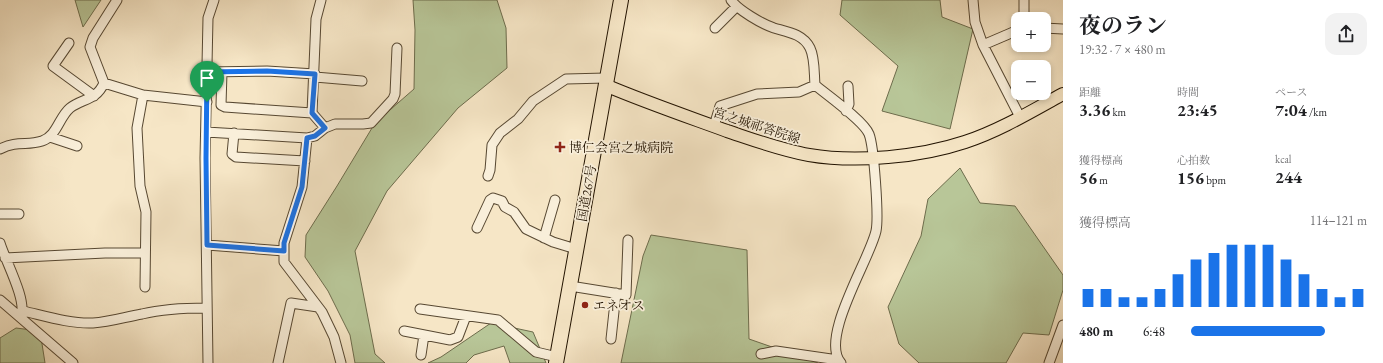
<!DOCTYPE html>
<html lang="ja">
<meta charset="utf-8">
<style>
:root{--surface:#fff;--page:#f2f2f2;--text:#202124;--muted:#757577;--accent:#1a73e8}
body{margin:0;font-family:"EB Garamond","Noto Serif JP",serif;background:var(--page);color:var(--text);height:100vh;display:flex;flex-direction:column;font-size:15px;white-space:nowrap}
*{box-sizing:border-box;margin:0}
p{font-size:13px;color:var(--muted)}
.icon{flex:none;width:22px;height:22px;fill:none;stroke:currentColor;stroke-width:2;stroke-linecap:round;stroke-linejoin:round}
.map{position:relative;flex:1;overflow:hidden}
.side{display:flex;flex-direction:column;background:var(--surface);width:320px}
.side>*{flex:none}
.buttons{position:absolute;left:1011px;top:12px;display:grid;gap:8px}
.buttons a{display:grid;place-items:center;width:40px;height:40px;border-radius:8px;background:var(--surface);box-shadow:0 2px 6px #0003;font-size:20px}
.pin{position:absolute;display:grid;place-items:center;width:34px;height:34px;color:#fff;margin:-41px -17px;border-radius:50% 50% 50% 0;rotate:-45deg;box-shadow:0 0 4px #0007}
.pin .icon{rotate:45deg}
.round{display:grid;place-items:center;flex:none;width:42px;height:42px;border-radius:12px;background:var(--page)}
.headline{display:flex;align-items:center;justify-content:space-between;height:68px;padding:0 16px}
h1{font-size:22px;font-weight:700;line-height:30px}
.stats{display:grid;grid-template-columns:repeat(3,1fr);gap:6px;height:68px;padding:4px 16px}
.stats div{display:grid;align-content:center}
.stats b{font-size:17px;font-weight:700}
.stats small{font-size:11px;font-weight:400}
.stats p{font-size:11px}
.chart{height:112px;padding:8px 16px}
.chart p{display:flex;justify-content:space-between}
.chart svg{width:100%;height:72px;margin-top:4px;stroke:var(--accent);stroke-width:6}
ul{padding:0 16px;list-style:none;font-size:13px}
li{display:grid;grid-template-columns:64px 48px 1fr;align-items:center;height:30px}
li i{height:10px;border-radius:5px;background:var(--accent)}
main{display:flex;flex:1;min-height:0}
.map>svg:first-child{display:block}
.green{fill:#b8c698;stroke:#6d6c4c}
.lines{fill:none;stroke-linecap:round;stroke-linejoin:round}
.minor-casing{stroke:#574832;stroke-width:11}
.major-casing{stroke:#221300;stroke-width:14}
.highway-casing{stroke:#221300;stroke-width:16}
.minor{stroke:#f9efda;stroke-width:9}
.major{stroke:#f6e6c6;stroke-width:12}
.highway{stroke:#f6e6c6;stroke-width:14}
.route-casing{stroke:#fff;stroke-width:8}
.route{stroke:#1a73e8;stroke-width:5}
.poi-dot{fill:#8f2418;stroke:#f9efda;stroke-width:1.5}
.labels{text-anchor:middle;stroke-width:3.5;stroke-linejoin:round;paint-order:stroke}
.street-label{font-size:13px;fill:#221300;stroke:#f9efda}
.poi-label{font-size:13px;fill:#221300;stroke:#f9efda;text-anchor:start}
</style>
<main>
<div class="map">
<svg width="1063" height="363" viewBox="0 0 1063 363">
<rect width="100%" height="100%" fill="#f6e6c6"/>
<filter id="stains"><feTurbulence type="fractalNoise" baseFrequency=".005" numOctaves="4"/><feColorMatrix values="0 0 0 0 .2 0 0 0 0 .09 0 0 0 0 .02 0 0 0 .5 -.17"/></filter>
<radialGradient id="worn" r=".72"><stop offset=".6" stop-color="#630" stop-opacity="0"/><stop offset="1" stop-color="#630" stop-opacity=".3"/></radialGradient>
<path class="green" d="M75,0H101L83,27Z
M413,0H497L506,28L507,68L458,108L387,191L355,251L375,354L385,363H355L350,335L328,291L305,257L306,235L337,186L375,123L414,89L415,30Z
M842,0H940L942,17L973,29L950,129L882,111L898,66L840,15Z
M960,168L980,203L1015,206L1063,275V290L1049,335L1023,333L1006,363H919L899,344L888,307L921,236L928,199Z
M651,235L747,250L749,339L818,363H621L643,256Z
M491,323L533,332L546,363H510L504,346L474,355L466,363H428L441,357Z
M16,328L40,331L45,363H0V338Z"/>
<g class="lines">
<g class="minor-casing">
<path id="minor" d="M731,0C738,10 762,24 774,28C788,32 803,34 810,48C815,58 814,74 815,85C827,95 864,121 869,134C874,147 879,217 876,231C870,259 819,338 841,363
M973,0L975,22L983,45L1020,117
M1024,19V0
M715,28L736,7
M1044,28L1063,29
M69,43L53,66L94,96
M983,45L1018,30
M207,72L267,71L315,74
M222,72L221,105L225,107L312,113
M315,77L362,81
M104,83L143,95L207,102
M143,95L137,128L140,186L146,212L145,287
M846,111L849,104L848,86
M714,126L720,106L757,94L799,92L815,85
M325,128L335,124H363L371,123L393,99L395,94L397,48
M206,132L307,138L315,136L325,128L312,113L316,19L321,0
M234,133L232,154L236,157L305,161
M50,137L77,146
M307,138L302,187L284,243V262L322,312L334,337L341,363
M0,149C18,140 27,146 42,141C57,136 59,117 70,108C83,98 96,101 104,83L90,47L93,38L117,0
M488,176L490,170L492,145L500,133L518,119L533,101L566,79L606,78
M0,214H19
M477,228L490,200L493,198L502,201L505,207L514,212L526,229L553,242L576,249
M544,238L555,200
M0,243C5,260 27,300 21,315
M207,245L284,251
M5,258L105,253H145
M570,286L626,295L628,240
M0,300L73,363
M420,309L498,320L536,352L557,357
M23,311C45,316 70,324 93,323C110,322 125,317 142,314C163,309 185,308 206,308
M404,331L450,340L458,337L466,316
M611,339L616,293
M761,354L776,351L838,360
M421,355L424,335
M208,363L205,158L208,18L214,0
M278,363L291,303L318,307
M1049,363L1063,325"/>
</g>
<g class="major-casing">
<path id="major" d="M605,85C645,102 686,116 727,131C754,140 781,150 809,155C856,163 920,157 965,142C999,131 1032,111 1063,94"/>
</g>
<g class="highway-casing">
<path id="highway" d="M556,363L621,0"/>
</g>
<use href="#minor" class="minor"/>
<use href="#major" class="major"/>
<use href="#highway" class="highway"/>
</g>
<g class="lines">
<g class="route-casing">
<path id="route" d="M267,71L315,74L312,113L325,128L315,136L307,138L302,187L284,243V251L207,245L206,158L207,72Z"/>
</g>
<use href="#route" class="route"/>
</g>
<g class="poi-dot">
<path d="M558 141h4v4h4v4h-4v4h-4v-4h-4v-4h4z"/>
<circle cx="585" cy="305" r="4"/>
</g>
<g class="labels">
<g class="street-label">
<text transform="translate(757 125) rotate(18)" y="5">宮之城祁答院線</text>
<text transform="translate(586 193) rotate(-80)" y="5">国道267号</text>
</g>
<g class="poi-label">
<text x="569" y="152">博仁会宮之城病院</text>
<text x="593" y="310">エネオス</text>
</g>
</g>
<rect width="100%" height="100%" filter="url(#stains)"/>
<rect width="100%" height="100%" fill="url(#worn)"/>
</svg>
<div class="buttons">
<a>+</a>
<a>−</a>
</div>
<div class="pin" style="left:207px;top:102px;background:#1e9e55"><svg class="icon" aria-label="arrive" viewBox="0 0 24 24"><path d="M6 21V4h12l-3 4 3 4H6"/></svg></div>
</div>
<section class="side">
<div class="headline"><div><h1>夜のラン</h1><p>19:32 · 7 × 480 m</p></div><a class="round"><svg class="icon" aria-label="share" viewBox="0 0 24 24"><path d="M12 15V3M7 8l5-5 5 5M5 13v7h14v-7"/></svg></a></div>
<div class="stats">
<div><p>距離</p><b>3.36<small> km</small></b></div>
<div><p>時間</p><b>23:45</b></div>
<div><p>ペース</p><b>7:04<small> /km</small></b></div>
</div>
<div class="stats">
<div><p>獲得標高</p><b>56<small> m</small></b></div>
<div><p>心拍数</p><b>156<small> bpm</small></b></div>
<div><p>kcal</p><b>244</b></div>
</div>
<div class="chart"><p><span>獲得標高</span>114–121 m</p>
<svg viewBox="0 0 160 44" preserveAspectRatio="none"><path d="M5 44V33M15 44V33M25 44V38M35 44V38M45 44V33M55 44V24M65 44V15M75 44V11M85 44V6M95 44V6M105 44V6M115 44V15M125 44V24M135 44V33M145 44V38M155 44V33"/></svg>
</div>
<ul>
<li><b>480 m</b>6:48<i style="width:76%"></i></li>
</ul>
</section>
</main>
